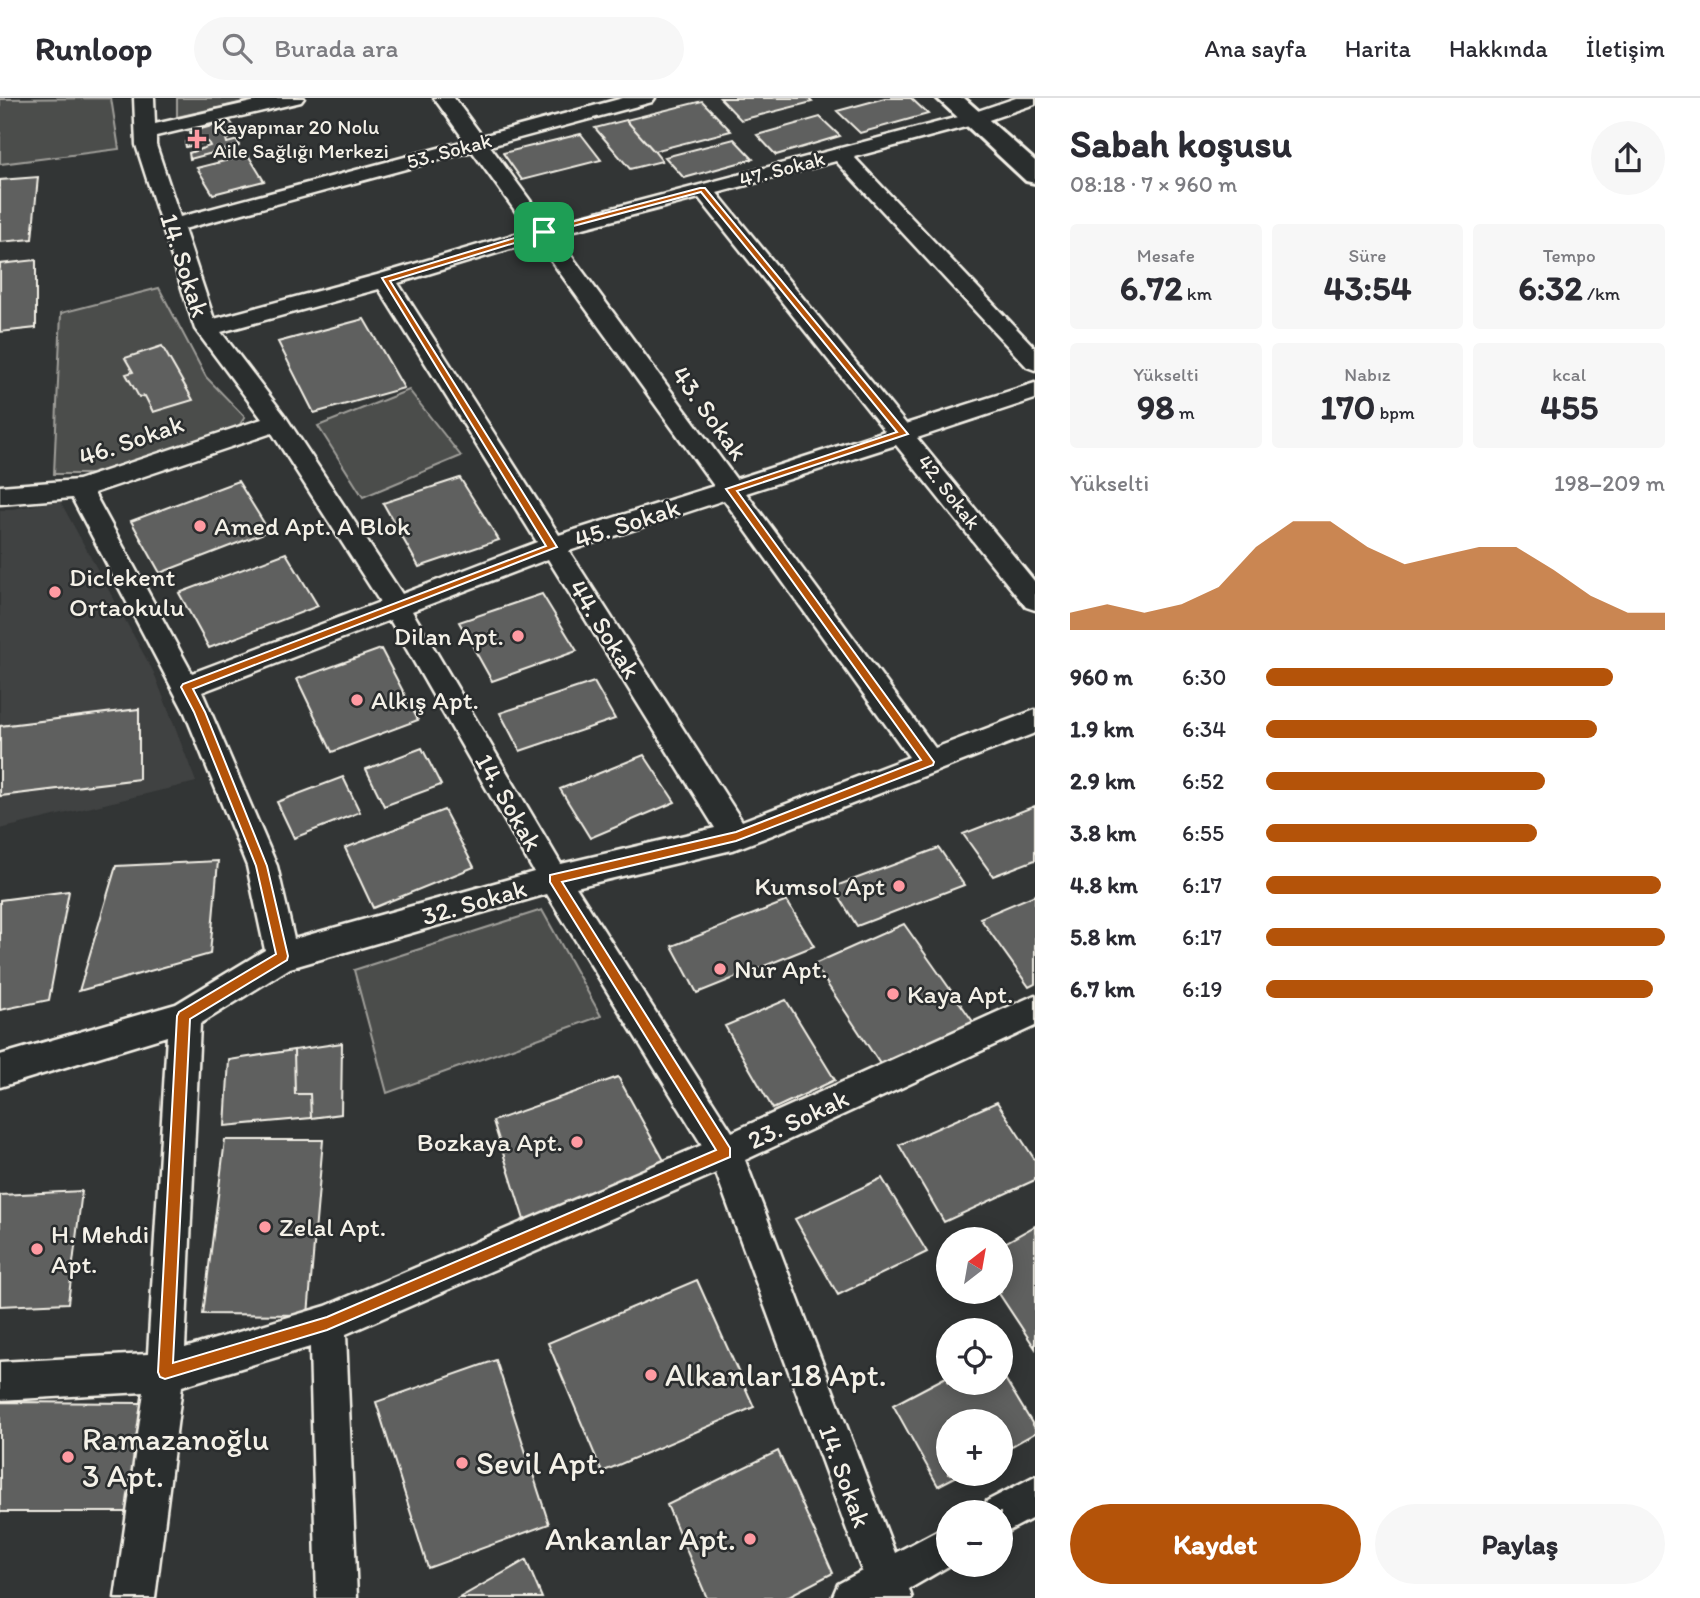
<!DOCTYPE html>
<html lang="tr">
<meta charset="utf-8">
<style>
:root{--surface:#fff;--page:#f7f7f7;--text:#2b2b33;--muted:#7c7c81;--line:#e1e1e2;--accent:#b45309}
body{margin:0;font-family:Itim,sans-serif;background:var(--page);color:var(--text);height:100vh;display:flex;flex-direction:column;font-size:26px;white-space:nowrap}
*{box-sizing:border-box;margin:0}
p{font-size:23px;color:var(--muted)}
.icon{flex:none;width:38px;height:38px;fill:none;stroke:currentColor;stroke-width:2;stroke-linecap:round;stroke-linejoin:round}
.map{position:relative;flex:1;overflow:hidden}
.sheet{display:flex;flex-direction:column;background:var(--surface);width:665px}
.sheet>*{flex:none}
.needle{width:46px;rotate:31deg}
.tools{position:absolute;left:936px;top:1129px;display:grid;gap:14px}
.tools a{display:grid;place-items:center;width:77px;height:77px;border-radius:50%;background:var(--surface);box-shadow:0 4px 18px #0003;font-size:35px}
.pin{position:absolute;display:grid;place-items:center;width:60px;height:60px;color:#fff;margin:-30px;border-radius:14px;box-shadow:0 4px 10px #0006}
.round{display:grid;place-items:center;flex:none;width:74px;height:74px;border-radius:37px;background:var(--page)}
.headline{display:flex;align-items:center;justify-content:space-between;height:119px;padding:0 35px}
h1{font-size:38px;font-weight:700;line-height:52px}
.figures{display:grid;grid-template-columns:repeat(3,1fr);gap:10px;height:119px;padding:7px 35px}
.figures div{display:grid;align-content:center;border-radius:7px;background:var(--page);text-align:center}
.figures b{font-size:35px;font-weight:700}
.figures small{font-size:19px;font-weight:400}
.figures p{font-size:19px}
.chart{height:196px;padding:14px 35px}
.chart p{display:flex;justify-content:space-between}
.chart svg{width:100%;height:126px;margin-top:7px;fill:var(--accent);opacity:.7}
.action{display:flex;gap:14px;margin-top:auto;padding:14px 35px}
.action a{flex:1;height:80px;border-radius:42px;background:var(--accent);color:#fff;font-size:28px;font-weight:700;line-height:80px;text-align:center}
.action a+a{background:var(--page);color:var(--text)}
ul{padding:0 35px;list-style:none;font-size:23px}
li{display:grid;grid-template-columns:112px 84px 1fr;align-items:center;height:52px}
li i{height:18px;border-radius:9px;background:var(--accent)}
header{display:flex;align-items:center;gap:42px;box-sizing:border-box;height:98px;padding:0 35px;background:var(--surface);border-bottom:2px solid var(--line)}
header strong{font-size:33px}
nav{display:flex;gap:38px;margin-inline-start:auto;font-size:24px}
.search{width:490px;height:63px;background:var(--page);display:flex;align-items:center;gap:18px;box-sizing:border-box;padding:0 24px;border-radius:38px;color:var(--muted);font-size:26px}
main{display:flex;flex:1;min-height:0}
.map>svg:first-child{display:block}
.built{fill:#404242}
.green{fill:#4b4d4c;stroke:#a09f9a;stroke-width:2}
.building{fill:#5f605f;stroke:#f4f1e8;stroke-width:2}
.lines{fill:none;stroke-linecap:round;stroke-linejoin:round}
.street-casing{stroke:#f4f1e8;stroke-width:5}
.secondary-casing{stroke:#f4f1e8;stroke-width:6}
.street{fill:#2a2d2e;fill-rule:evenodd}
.secondary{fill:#2a2d2e;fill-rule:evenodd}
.route{fill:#b45309;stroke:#fff;stroke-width:2;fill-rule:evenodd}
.poi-dot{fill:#ff9aa2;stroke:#2a2d2e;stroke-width:2.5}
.labels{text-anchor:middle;stroke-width:5;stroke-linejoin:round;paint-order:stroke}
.far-poi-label{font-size:21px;fill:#f4f1e8;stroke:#2a2d2e;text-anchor:start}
.far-street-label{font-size:21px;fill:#f4f1e8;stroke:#2a2d2e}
.street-label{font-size:26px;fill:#f4f1e8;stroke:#2a2d2e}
.poi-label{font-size:26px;fill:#f4f1e8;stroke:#2a2d2e;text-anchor:start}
.near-poi-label{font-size:32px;fill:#f4f1e8;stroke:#2a2d2e;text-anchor:start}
</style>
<header>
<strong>Runloop</strong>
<div class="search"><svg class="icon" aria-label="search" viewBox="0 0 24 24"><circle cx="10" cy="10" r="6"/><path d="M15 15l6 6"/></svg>Burada ara</div>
<nav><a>Ana sayfa</a><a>Harita</a><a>Hakkında</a><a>İletişim</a></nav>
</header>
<main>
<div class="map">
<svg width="1035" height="1500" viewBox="0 0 1035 1500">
<rect width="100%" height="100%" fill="#323535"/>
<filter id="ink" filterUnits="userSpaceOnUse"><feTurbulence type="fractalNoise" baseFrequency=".0143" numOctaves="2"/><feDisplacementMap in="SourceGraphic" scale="14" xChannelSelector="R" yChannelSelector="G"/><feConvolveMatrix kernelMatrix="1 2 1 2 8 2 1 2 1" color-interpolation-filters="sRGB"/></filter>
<g filter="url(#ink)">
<path class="built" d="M60,403L154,575L196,684L0,731V413Z"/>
<path class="green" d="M111,0L119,51L0,66V1Z
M177,0H261L177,19Z
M159,190L206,279L245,319L236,332L91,376H54L61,215Z
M409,292L461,358L363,399L318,328Z
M542,812L601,918L387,995L354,872Z"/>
<path class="building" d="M720,0H808L812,4L741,22Z
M885,0H911L928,16L860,35L837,13Z
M702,3L731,33L654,53L626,22Z
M820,19L840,38L776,57L757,37Z
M626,22L654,53L662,63L630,71L595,30Z
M230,23L240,37L226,41L227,45L238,42L239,48L190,61L189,55L210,48L208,44L186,49L185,44L191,40L190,34Z
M581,36L601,62L522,82L503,55Z
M734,41L753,61L684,80L665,59Z
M248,57L264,83L213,96L197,70Z
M38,79L32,141L0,144V82Z
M36,162V230L0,234V166Z
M364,221L404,290L314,315L278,244Z
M162,248L193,302L153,314L145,298L139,299L126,276L133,274L125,260Z
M460,380L499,442L419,469L383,405Z
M238,383L269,433L160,475L131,423Z
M286,455L318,508L209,550L179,495Z
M542,496L577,553L492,583L459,524Z
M381,551L418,622L332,654L297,581Z
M594,584L615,621L520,653L500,615Z
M139,611V681L0,698V628Z
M422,650L441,687L384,708L366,671Z
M644,657L675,704L590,740L560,691Z
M343,679L360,714L294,740L277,704Z
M1035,708V762L993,778L963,736Z
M444,712L474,769L373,810L345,750Z
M939,750L964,787L857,828L833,789Z
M218,763L210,856L79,893L116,768Z
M69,793L49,902L0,912V802Z
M1035,797V886L1029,889L980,820Z
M787,803L814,848L697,895L672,848Z
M904,826L974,925L882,969L814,866Z
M786,902L835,982L773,1011L725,928Z
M342,945L341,1016L311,1020L310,996H295L294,952Z
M294,952L295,996H310L311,1020L225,1028L229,962Z
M618,979L666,1066L525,1125L493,1023Z
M997,1004L1035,1062V1082L944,1124L899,1047Z
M225,1042H323L308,1217L203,1216Z
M882,1080L927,1154L838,1197L795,1121Z
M82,1093L68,1205L0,1208V1097Z
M1035,1128V1250L998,1194H1001V1147Z
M697,1182L754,1309L602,1374L548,1245Z
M496,1262L549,1426L428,1470L376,1304Z
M1001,1274L1035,1330V1335L1001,1354V1323H948V1376H961L938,1388L893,1307L948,1278V1284H1001Z
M0,1304L143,1305L128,1414H0Z
M778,1353L833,1475L785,1500H707L667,1407Z
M526,1462L542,1500H459Z"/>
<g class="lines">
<g class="street-casing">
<path id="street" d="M134,0H154L155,26L269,0H304L301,4L156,38V47L180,119L465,43L434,0H454L482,38L623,0H655L652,4L490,48L548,127L966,17L1016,0H1035V6L980,25L854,59L1035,250V272L1027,269L836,63L717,95L906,326L1035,285V301L917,340L1035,484V512L1026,509L896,347L746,395L935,650L1035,612V635L736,751L576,789L732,1034L1035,897V928L745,1062L895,1455L948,1427V1466H952L909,1491L912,1500H832L838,1486L862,1473L716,1075L346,1236L357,1500H317L310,1249L182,1288L155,1500H115L144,1294L0,1302V1264L148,1256L167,938L0,989V957L176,906L265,852L247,768L185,615L72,400L0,406V388L78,382L262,321L195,231L136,47ZM472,53L529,132L377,177L214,221L184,131ZM699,100L885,333L736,381L556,137ZM537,143L714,388L559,437L398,185ZM379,191L537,444L402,496L285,318L221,234ZM272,335L380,504L192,575L94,395ZM724,402L909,659L742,723L569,453ZM548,461L715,730L561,766L412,513ZM390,522L534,774L294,841L277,768L202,594ZM547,796L702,1047L326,1208L185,1250L200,926L290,870Z
M1035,1378V1419L1001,1437V1414H983L987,1403Z"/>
</g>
<g class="secondary-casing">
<path id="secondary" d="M937,0H964L1035,63V85L1026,83Z"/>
</g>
<use href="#street" class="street"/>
<use href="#secondary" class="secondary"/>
</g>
</g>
<path class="route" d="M700,90H705L908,336L737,393L934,664L933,667L736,743L562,784L730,1050V1059L327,1232L165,1281L160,1279L158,1274L177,918L179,914L276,856L256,768L194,614L181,589L183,586L546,448L382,180L541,132ZM701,94L897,334L726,391L921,662L736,734L550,777V784L716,1052L327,1219L173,1265L190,921L287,862L288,858L267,768L205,614L193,591L557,449L390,183L547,135Z"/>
<g class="poi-dot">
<path d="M193.5 30.5h7v7h7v7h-7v7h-7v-7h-7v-7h7z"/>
<circle cx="200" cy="428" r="7"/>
<circle cx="55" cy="494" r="7"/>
<circle cx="518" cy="538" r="7"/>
<circle cx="357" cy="602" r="7"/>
<circle cx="899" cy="788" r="7"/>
<circle cx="720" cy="871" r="7"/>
<circle cx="893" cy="896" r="7"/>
<circle cx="577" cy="1044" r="7"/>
<circle cx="265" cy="1129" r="7"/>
<circle cx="37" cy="1151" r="7"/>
<circle cx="651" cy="1277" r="7"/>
<circle cx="68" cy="1359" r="7"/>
<circle cx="462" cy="1365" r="7"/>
<circle cx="750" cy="1441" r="7"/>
</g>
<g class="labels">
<g class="far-poi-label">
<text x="213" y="36">Kayapınar 20 Nolu<tspan x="213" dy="24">Aile Sağlığı Merkezi</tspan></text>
</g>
<g class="far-street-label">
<text transform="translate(449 53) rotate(-15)" y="7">53. Sokak</text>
<text transform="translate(782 71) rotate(-15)" y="7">47. Sokak</text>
<text transform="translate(949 394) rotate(52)" y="7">42. Sokak</text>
</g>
<g class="street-label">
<text transform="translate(185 167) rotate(72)" y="9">14. Sokak</text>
<text transform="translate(710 315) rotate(54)" y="9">43. Sokak</text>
<text transform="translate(131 342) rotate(-19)" y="9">46. Sokak</text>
<text transform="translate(627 425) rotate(-18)" y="9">45. Sokak</text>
<text transform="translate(605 531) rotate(58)" y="9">44. Sokak</text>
<text transform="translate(509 704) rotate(60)" y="9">14. Sokak</text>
<text transform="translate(474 804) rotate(-16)" y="9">32. Sokak</text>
<text transform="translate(798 1021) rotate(-25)" y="9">23. Sokak</text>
<text transform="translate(845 1378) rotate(70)" y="9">14. Sokak</text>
</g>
<g class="poi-label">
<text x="214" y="437">Amed Apt. A Blok</text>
<text x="69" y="488">Diclekent<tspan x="69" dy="30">Ortaokulu</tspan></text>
<text x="504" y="547" text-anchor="end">Dilan Apt.</text>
<text x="371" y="611">Alkış Apt.</text>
<text x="885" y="797" text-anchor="end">Kumsol Apt</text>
<text x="734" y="880">Nur Apt.</text>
<text x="907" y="905">Kaya Apt.</text>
<text x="563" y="1053" text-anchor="end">Bozkaya Apt.</text>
<text x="279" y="1138">Zelal Apt.</text>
<text x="51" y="1145">H. Mehdi<tspan x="51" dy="30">Apt.</tspan></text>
</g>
<g class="near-poi-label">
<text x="665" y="1288">Alkanlar 18 Apt.</text>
<text x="82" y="1352">Ramazanoğlu<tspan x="82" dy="37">3 Apt.</tspan></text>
<text x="476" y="1376">Sevil Apt.</text>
<text x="736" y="1452" text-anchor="end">Ankanlar Apt.</text>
</g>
</g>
</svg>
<div class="tools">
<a><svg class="needle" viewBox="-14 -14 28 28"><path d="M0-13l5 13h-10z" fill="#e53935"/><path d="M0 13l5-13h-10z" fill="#7c7c81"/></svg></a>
<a><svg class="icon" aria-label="locate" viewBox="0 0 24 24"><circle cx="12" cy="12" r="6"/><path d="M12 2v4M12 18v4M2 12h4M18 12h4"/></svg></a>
<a>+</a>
<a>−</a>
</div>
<div class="pin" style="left:544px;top:134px;background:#1e9e55"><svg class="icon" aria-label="arrive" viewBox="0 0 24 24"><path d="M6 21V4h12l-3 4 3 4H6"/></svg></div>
</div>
<section class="sheet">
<div class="headline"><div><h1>Sabah koşusu</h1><p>08:18 · 7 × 960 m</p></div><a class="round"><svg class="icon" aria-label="share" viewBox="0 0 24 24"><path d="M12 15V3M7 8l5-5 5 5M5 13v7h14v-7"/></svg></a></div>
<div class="figures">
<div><p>Mesafe</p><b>6.72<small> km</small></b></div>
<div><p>Süre</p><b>43:54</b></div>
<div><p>Tempo</p><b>6:32<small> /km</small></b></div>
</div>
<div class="figures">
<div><p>Yükselti</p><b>98<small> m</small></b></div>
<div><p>Nabız</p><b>170<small> bpm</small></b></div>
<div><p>kcal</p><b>455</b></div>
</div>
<div class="chart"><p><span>Yükselti</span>198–209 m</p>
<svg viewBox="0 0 160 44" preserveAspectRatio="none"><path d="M0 44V38L10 35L20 38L30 35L40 29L50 15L60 6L70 6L80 15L90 21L100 18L110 15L120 15L130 23L140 32L150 38L160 38V44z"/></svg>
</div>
<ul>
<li><b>960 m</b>6:30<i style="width:87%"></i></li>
<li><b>1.9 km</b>6:34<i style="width:83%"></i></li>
<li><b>2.9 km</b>6:52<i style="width:70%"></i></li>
<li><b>3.8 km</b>6:55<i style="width:68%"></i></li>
<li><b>4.8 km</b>6:17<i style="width:99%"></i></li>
<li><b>5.8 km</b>6:17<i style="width:100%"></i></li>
<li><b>6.7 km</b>6:19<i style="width:97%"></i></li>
</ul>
<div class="action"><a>Kaydet</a><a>Paylaş</a></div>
</section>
</main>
